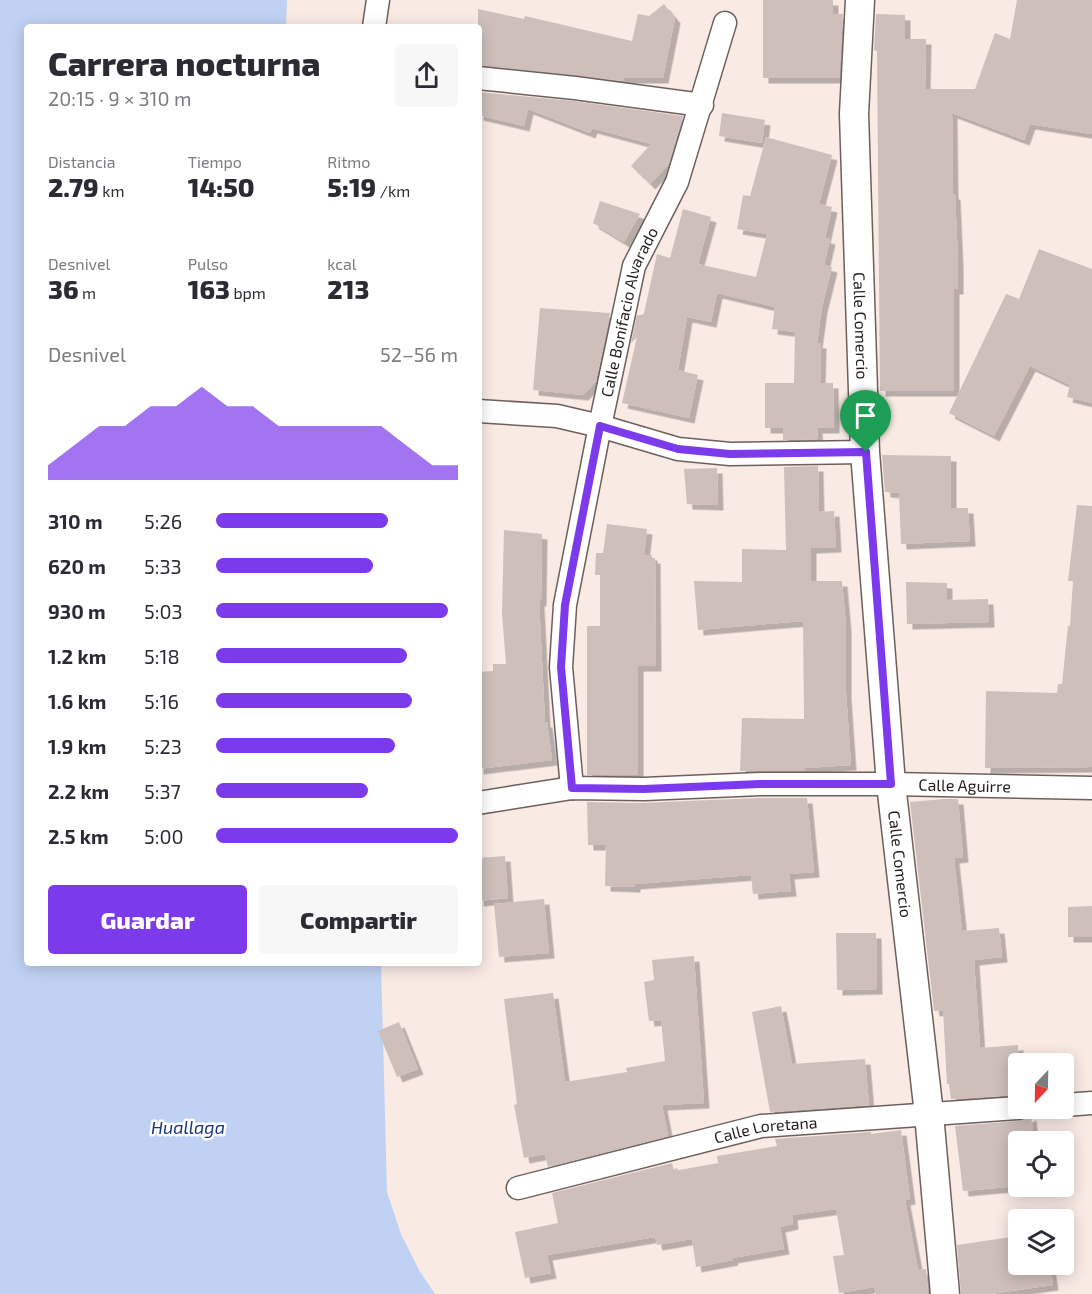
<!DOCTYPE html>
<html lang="es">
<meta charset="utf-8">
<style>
:root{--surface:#fff;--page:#f7f7f7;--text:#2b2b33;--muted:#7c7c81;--accent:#7c3aed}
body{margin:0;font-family:"Exo 2",sans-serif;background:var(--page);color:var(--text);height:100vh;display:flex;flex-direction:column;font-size:22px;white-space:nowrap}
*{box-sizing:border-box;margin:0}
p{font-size:20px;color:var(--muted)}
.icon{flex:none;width:33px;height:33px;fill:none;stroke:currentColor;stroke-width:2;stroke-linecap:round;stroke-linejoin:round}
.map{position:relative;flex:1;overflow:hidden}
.drawer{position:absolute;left:24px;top:24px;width:458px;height:942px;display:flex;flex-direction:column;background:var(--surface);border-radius:6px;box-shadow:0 3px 15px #0003}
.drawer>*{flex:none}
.needle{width:39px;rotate:202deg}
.fabs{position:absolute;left:1008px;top:1053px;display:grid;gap:12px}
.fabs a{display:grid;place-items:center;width:66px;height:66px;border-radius:6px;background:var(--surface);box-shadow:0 3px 15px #0003;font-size:30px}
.pin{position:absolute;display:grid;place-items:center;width:51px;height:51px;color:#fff;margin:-62px -26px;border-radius:50% 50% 50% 0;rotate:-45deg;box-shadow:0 0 6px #0007}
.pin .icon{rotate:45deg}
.round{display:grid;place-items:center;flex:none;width:63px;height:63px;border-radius:6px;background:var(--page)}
.head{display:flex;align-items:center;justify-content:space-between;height:102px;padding:0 24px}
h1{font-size:33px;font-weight:800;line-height:45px}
.metrics{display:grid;grid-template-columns:repeat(3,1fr);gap:9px;height:102px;padding:6px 24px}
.metrics div{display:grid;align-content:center}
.metrics b{font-size:26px;font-weight:800}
.metrics small{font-size:16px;font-weight:400}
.metrics p{font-size:16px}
.chart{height:168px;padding:12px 24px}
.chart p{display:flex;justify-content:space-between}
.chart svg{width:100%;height:108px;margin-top:6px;fill:var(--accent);opacity:.7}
.button{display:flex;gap:12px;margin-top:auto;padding:12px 24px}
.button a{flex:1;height:69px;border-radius:6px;background:var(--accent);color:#fff;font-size:24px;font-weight:800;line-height:69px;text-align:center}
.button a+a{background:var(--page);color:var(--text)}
ul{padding:0 24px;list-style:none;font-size:20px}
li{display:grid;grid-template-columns:96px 72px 1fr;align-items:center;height:45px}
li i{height:15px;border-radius:8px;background:var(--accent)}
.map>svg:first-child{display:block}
.water{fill:#c0d2f4}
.building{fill:#cebfbb;filter:url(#shadow)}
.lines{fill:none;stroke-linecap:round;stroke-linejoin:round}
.minor-casing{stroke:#6d605c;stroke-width:25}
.tertiary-casing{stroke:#6d605c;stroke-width:31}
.minor{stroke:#fff;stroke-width:22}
.tertiary{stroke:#fff;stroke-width:28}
.route-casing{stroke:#fff;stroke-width:12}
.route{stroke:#7c3aed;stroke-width:8}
.labels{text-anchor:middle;stroke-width:5;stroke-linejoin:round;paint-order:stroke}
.street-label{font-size:16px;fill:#231e1c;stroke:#fff}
.water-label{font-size:18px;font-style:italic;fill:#193878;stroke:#fff}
</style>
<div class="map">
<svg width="1092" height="1294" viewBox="0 0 1092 1294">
<defs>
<filter id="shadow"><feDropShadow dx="5.5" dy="5.5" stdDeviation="0" flood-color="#0004"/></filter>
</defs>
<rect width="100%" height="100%" fill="#f9eae4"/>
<path class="water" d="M0,0H287L286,27H27V963H381L387,1192L401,1234L419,1270L435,1294H0Z"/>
<path class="building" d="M763,0H833V14H843L839,78H763Z
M1017,0H1092V134L1030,124L1024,140L952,113L953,194H955L958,262V289H954V391H880L877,51L874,50L876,14L905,15V39H926L925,89H975L995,33L1010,39Z
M664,4L675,18L663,78H624L623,81L478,65V9L524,19L525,16L632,41L638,14L649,16Z
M478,92L573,101L683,116L668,165L650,184L631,166L651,144L592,128L590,133L528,109L524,126L478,115Z
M722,113L765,120L762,143L719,136Z
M766,137L832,155L819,204L832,207L825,238L830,239L824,265L832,267L822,307L817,343H821L820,383H833L834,428H817L818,439L783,440V428H765V383H794L795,332L772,329L775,307L717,293L711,322L687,317L678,370L698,375L689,418L622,403L637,337L631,343L637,315H642L644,313L657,254L670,258L683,209L711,217L698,264L756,277L767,234L737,229L743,195L750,196Z
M600,201L640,214L624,242L593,223Z
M1039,249L1092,269V403L1067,397L1070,385L1030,366L994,436L949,413L1006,294L1019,299Z
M540,308L610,313L596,381L583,395L533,390Z
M882,455L951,456V508H968L970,541L901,544L899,493L885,492Z
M818,466L819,512L834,511L836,547L811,548V581H842L846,626V693L851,765L805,768V771H740L742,718L804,719L803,621L698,630L694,581L742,582V549L786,550L784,467Z
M717,468L718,505L687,504L684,469Z
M1077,505L1092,506V767L985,768L986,691L1057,693L1058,684H1062L1068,626H1070L1073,581H1068Z
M607,524L647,529L644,555H652V558H655L656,666H638V775H587V626H600V575H595L596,553H603Z
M504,530L542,534L541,601H539L545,722H547L552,760L478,769V672L493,671V664H506L502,613Z
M906,582L947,583V600L988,599L989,622L907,624Z
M760,798H807L814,872L789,874L791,891L753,894L751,875L635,884V887L605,886L606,845H588L587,802L639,803Z
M944,799H958L963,857L954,858L962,931L999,928L1002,957L974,960L980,1048L1018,1045V1095L951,1099L949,1084H947L943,1010L934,1011L910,802Z
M505,856L508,898L478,901V858Z
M544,899L549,953L499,957L494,904Z
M1092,906V937H1068V907Z
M836,933H876L877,989L837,990Z
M694,956L704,1103L662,1105L668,1136L548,1167L545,1154L524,1158L514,1105L517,1104L504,999L553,993L565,1082L627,1072L626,1068L665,1061L661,1020L649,1021L644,982L654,980L652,960Z
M781,1006L792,1064L865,1059L869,1105L770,1112L752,1012Z
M399,1022L418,1069L397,1077L378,1031Z
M1031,1115L1034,1142H1018V1186L963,1191L955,1126L1019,1121Z
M901,1130L910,1199L905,1200L918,1270L926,1269L928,1294H876L874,1287L839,1293L833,1256L844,1255L836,1209L792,1215L793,1224L780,1227L784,1249L732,1258L733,1260L696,1267L692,1239L657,1245L655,1237L547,1255L551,1273L525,1278L515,1232L558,1223L552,1193L672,1163L674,1171L718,1163L717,1156L777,1146L775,1139L871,1132V1134Z
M1018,1236V1264H1050L1053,1285L990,1294H961L957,1245Z"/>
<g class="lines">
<g class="minor-casing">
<g id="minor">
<path d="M374,27L378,0"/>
<path d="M478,78L575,88L702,105"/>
<path d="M478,411L557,416L600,426L678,449L730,454L865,452"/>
<path id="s1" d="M572,788L561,667L565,605L600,426L634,266L677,182L725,23"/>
<path id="s2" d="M478,803L572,788L644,789L760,784H891L1092,788"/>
<path d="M1064,1105L1092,1103"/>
<path id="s3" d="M518,1188L761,1126L1018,1108"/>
</g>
</g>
<g class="tertiary-casing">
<g id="tertiary">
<path id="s4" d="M860,0L854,114L865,452L891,784L929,1114L945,1294"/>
</g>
</g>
<use href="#minor" class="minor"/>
<use href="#tertiary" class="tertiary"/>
</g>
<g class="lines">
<g class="route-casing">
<path id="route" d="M600,426L678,449L730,454L866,452L891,784H760L644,789L572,788L561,667L565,605Z"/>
</g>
<use href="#route" class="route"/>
</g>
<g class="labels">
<g class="street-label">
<text dy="6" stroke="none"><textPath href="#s1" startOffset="484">Calle Bonifacio Alvarado</textPath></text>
<text dy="6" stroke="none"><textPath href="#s4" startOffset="326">Calle Comercio</textPath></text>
<text dy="6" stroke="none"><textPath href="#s2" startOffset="488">Calle Aguirre</textPath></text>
<text dy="6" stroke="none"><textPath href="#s4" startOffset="866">Calle Comercio</textPath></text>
<text dy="6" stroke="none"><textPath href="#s3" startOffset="255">Calle Loretana</textPath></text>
</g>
<g class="water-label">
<text x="188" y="1134">Huallaga</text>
</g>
</g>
</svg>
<div class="fabs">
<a><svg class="needle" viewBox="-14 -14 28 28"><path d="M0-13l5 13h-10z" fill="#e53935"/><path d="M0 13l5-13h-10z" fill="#7c7c81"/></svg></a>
<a><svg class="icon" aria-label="locate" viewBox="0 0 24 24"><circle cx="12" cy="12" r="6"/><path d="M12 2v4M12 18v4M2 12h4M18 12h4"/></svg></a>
<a><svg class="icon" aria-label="layers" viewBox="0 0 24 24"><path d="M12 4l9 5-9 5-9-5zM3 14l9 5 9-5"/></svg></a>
</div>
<div class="pin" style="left:866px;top:452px;background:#1e9e55"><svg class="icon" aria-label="arrive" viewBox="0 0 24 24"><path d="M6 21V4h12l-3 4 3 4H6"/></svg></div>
<section class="drawer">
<div class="head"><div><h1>Carrera nocturna</h1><p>20:15 · 9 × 310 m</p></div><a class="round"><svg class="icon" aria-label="share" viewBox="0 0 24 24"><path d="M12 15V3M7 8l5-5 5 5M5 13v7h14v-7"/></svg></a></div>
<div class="metrics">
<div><p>Distancia</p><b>2.79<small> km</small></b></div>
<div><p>Tiempo</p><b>14:50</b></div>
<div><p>Ritmo</p><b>5:19<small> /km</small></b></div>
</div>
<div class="metrics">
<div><p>Desnivel</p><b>36<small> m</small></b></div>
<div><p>Pulso</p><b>163<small> bpm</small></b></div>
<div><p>kcal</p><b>213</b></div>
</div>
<div class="chart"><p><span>Desnivel</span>52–56 m</p>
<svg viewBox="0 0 160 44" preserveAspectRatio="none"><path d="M0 44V38L10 30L20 22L30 22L40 14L50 14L60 6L70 14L80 14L90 22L100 22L110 22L120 22L130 22L140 30L150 38L160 38V44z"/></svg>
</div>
<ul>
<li><b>310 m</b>5:26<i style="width:71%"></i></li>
<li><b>620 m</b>5:33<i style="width:65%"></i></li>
<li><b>930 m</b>5:03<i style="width:96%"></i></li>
<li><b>1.2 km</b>5:18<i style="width:79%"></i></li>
<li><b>1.6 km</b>5:16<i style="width:81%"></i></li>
<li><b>1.9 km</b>5:23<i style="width:74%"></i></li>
<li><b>2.2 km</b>5:37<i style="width:63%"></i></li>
<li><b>2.5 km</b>5:00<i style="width:100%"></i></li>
</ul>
<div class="button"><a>Guardar</a><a>Compartir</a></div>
</section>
</div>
